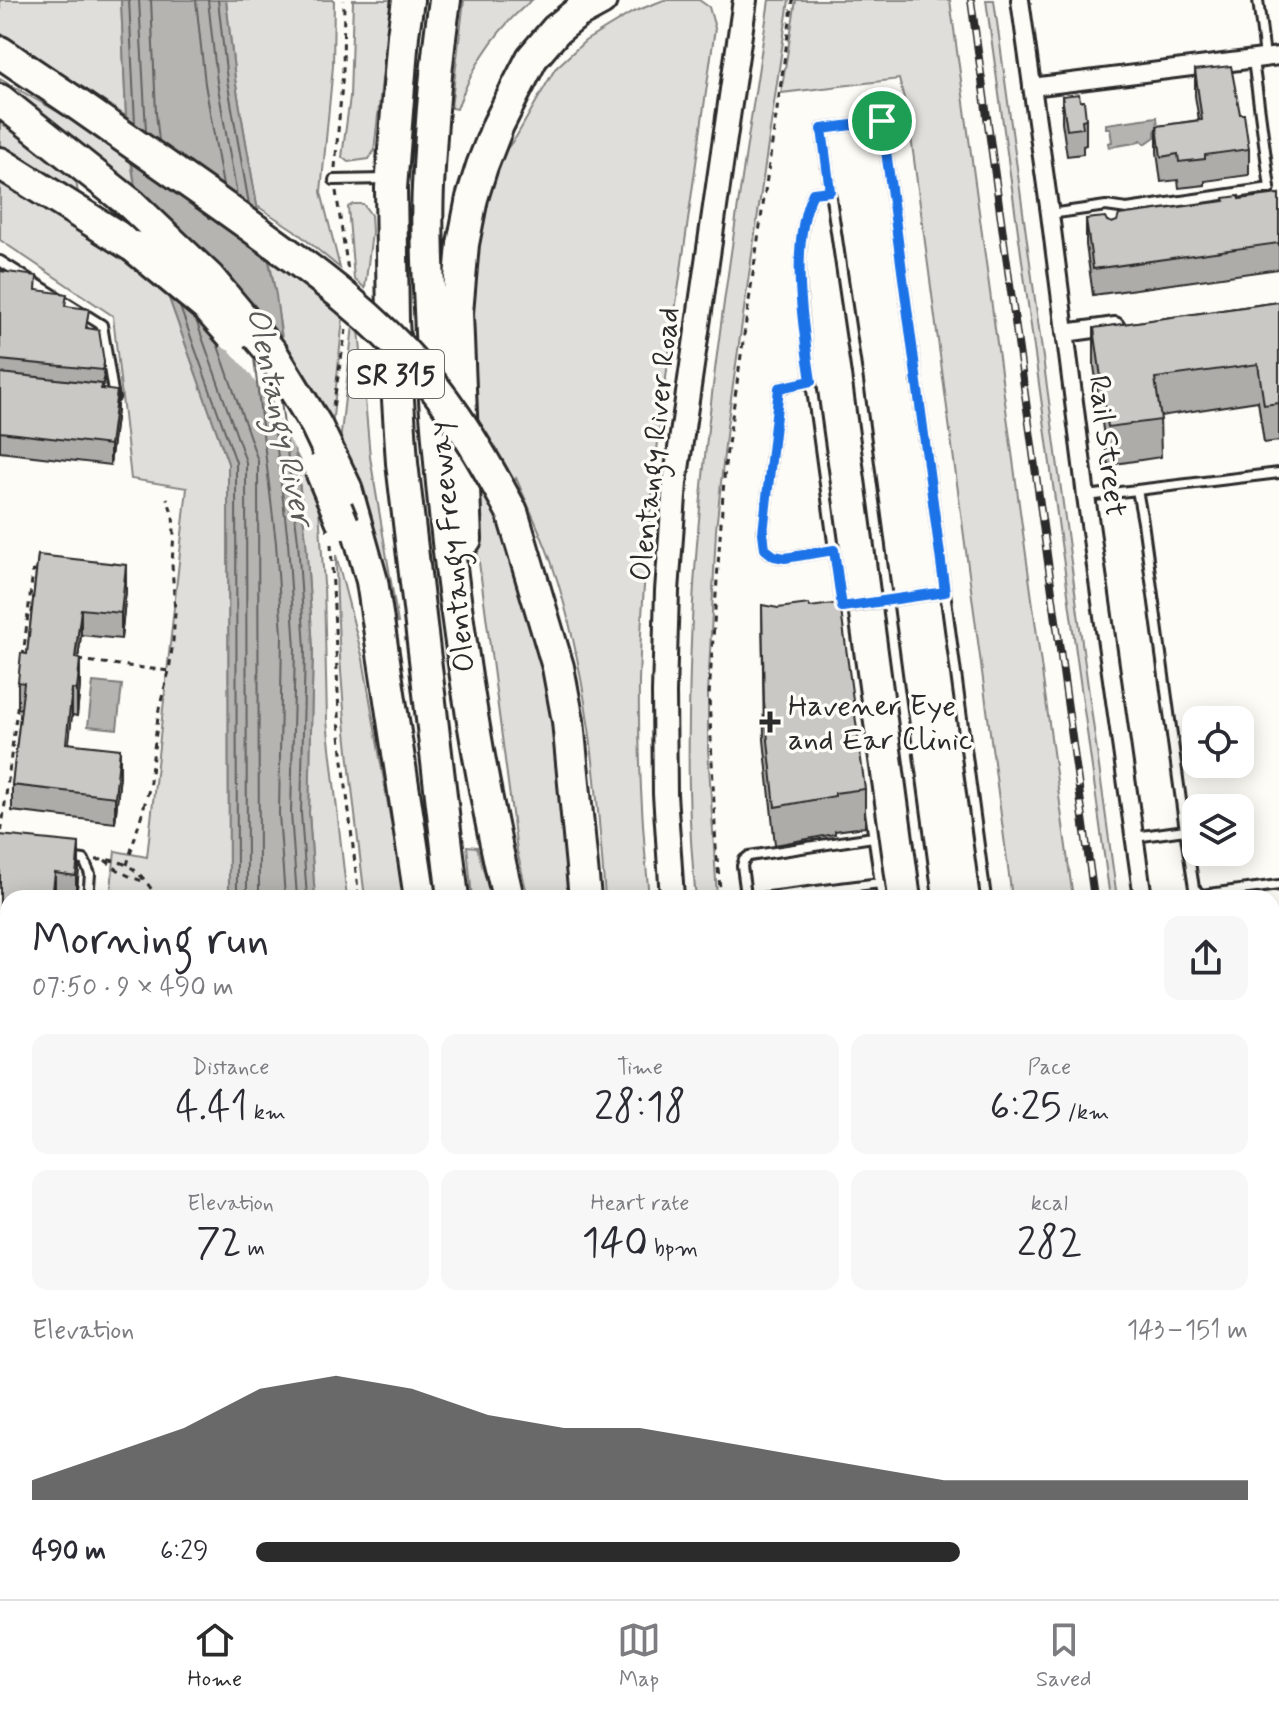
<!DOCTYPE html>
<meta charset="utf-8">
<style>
:root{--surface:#fff;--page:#f7f7f7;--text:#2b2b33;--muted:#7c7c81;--line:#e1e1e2;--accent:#2b2b2b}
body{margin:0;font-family:Mynerve,sans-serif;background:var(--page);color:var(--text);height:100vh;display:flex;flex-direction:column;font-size:30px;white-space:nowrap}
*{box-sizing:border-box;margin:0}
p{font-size:26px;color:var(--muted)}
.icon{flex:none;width:44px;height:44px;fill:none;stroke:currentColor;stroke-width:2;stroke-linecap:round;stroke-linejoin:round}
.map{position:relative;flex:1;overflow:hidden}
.panel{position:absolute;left:0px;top:890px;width:1280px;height:710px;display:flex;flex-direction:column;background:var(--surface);border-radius:24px 24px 0 0;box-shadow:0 4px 20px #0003}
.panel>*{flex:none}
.buttons{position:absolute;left:1182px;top:706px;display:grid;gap:16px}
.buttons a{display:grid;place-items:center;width:72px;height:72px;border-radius:16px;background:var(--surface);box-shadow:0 4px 20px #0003;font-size:40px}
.pin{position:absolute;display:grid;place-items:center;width:68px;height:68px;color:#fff;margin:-34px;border:4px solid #fff;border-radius:50%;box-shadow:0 2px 8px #0007}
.round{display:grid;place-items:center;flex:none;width:84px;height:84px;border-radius:16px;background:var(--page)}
.overview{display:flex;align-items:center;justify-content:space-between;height:136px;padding:0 32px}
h1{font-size:44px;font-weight:600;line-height:60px}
.figures{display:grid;grid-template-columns:repeat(3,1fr);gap:12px;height:136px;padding:8px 32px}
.figures div{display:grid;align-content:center;border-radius:16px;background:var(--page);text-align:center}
.figures b{font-size:40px;font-weight:600}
.figures small{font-size:22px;font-weight:400}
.figures p{font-size:22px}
.chart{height:224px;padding:16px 32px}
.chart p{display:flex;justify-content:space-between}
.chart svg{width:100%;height:144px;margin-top:8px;fill:var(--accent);opacity:.7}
ul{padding:0 32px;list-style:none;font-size:26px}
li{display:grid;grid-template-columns:128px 96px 1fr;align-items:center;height:60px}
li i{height:20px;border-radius:10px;background:var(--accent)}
.dock{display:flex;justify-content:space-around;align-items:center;height:112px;border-top:2px solid var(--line);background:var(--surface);font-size:22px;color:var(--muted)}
.dock a{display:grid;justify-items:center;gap:4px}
.dock .active{color:var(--accent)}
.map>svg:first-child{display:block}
.green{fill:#dfdeda;stroke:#858482;stroke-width:2}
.water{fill:#b5b4b1;stroke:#7e7d7b;stroke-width:2}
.pier{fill:#fdfcf7}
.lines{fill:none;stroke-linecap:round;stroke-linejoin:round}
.shore{stroke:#626261;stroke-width:2}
.service-casing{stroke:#2b2b2b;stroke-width:14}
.minor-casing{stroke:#2b2b2b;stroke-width:22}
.secondary-casing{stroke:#2b2b2b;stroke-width:28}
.motorway-casing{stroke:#2b2b2b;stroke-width:36}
.path{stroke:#2b2b2b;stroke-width:3;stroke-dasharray:6 6;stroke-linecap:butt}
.service{stroke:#fdfcf7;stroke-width:8}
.minor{stroke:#fdfcf7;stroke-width:16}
.secondary{stroke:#fdfcf7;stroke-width:22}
.motorway{stroke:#fdfcf7;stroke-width:30}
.rail-casing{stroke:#2b2b2b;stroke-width:8}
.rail{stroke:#fdfcf7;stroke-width:5;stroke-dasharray:15;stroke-linecap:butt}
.motorway-bridge-casing{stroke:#2b2b2b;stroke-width:36;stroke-linecap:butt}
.motorway-bridge{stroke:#fdfcf7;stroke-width:30}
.wall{fill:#adaca9;stroke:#2b2b2b;stroke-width:2}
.shaded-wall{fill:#8d8c89;stroke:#2b2b2b;stroke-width:2}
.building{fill:#c9c8c4;stroke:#2b2b2b;stroke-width:2}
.route-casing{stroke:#fff;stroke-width:16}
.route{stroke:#1a73e8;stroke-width:10}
.poi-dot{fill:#2b2b2b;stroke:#fdfcf7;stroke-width:3}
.labels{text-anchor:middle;stroke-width:7;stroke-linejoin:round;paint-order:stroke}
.shield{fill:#fdfcf7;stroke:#6a6a68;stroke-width:2}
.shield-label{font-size:28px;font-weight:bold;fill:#2b2b2b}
.street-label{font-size:30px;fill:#2b2b2b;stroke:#fdfcf7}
.poi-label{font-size:30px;fill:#2b2b2b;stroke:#fdfcf7;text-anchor:start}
.water-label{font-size:32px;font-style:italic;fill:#5b5b5a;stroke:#fdfcf7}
</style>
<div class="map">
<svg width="1279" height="1599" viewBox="0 0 1279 1599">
<rect width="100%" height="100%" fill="#fdfcf7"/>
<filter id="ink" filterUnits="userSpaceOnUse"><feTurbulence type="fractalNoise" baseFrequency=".0125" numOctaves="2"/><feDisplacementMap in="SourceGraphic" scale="16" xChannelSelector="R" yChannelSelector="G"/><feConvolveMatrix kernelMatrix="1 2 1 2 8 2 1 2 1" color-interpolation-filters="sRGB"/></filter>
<g filter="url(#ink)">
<path class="green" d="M0,0H121L126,116L0,33Z
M226,0H334L333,66L321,192L340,268L294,230L257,206L235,79Z
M353,0H391L374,151L369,159L348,162L342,157L350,97Z
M464,0H532C496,29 472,66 457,109L451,108Z
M664,0H699L709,7L715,28C702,123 689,217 675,311C658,433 643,556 639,680C638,752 642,826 649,898H605C597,786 588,670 552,564C542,535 528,506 516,478L494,512L513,549L531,600L555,728L572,898H528L517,851L475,532L465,366L473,256L495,164L516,137L555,69L585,41L633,12Z
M769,0H789L727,426L716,530L708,694V748L717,898H696C687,822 688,744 690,668C697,443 736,222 769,0Z
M796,0H950L1073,898H1012L908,114L899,79L781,93Z
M986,0H994L1117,898H1110Z
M0,79L79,124L131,161L136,194L0,83Z
M0,115L75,173L79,200L0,151Z
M0,178L136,264L165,287L228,463L229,898H110L115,851L147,857L187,488L131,479L113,316L0,240Z
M353,204H363L371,215L372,232L365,288L354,279L348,207Z
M269,256L316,293L343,318L332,427L283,344Z
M353,325L359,329L370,457L398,623L394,624L377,548L340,443Z
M296,452L319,509L324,584L327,721L347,898H315L309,813L313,649L306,541Z
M336,555L363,659L404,898H365C351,784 337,670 336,555Z
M467,846L477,847L491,898H472Z
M210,1592H339V1599H209Z"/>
<path class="water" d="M121,0H226L235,79L257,206L276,295L306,541L313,649L309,813L315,898H229L228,463L165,287L136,194L126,116Z
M1157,117L1158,127L1155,131V137L1145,144L1141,140L1135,143L1109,147L1108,143L1112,142L1110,128H1106V124Z
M93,682L122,685L117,729L88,726Z"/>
<path class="pier" d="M205,322L288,358L300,459L277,417L250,374Z"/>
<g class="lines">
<path class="shore" d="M129,0L135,124
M139,0L146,131
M151,0L156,113L159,141
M196,0L205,84L223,186
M208,0L217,82L237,196
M218,0L227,80L249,204
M180,307L236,462L237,898
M196,320L246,462L247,898
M217,343L258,461L259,898
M254,358L276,543L282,635L279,814L285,898
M269,381L288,542L295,649L291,813L297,898
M281,401L298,541L305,649L301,813L307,898"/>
<g class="service-casing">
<path id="service" d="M1258,0L1265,57
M334,180L386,179
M830,191L813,193C791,239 802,311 808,361L882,898
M1050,214L1106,206L1127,209L1270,188L1253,60
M0,261L102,325L114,398H112
M811,381L779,388L763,533L765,549L774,556L785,558L834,550
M1137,490L1279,473
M1086,496L1137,490L1143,522L1185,830L1135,837
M839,608L945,592
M1185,830L1194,888L1201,895L1279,885
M68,858L84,860L90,874L88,898
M748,898L746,895L742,866L744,860L749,856L873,837
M761,898L880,883
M927,898L857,374L830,191L822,129L882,121L986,898
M0,1493L8,1426"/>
</g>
<g class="minor-casing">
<path id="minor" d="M1020,0L1050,214L1086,496L1143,898
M1032,87L1279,56
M1065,333L1115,326
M0,1284L8,1285
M1236,1592L1237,1599
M88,1599L89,1592"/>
</g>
<g class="secondary-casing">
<path id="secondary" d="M672,898L665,794L664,693L667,591L675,483L745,0
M706,1599L707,1592"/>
</g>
<g class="motorway-casing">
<path id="motorway" d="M408,0L403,35L391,188L393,321L402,463L453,898
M445,0C436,62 431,125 428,187C426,228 428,269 430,309C433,390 440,470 449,551C463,668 481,784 508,898
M0,52L77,104
M0,100L131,204
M0,163L134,247
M346,488L372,581L420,898
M512,512L558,667L568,721L585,898
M466,539L457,313L463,244L472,198L482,166L498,125L532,58L556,30L577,13L601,0
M513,1599V1592
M634,1599V1592"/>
</g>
<path class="path" d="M335,168L343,71L344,0
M336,191L348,271
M333,406L346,330
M331,544L340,735L359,898
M23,657L33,571L39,572
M78,660L169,671
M0,843L18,701
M96,860C128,858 141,872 157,898
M105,860C118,871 130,878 147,882
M127,865L149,789L159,709L169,671L173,641L175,613L172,564L174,532L173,515L167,498
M721,898L716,848L709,696L725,465L793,0
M275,1592L276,1599
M440,1592L441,1599
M746,1599L747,1592"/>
<use href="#service" class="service"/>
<use href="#minor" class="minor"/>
<use href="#secondary" class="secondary"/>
<use href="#motorway" class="motorway"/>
<g class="rail-casing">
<path id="rail" d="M971,0L1094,898
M1189,1592L1190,1599"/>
</g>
<use href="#rail" class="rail"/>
<g class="motorway-bridge-casing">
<path id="motorway-bridge" d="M77,104C141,149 204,192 267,238C321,277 375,318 419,369C457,412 485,462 512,512
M131,204L209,278L272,353L316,425L346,488
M134,247L208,308L233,336
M320,469L343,524"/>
</g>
<use href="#motorway-bridge" class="motorway-bridge"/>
</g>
<path class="wall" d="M1195,70L1240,114L1249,149V175L1205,181V185L1179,188L1178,180L1161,182L1157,152V126L1199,120L1195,96Z
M1062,96L1080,101L1086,119V145L1083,146V154L1067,156L1062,122Z
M1279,194V269L1093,295L1086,245V219L1107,221L1112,223L1239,199Z
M0,271L67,307L89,329L104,362L103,389L117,410L110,465L0,452Z
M1279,302V441L1264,443L1258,401L1160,416L1161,457L1108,465L1094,366V328Z
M38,555L126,591L121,639L81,635L78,659L80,685L77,716L72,715L68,743L120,775L115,823L12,811V785L21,709L18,708V682L27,654Z
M762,605L865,789V827L835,831V834L775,845L764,740Z
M0,835L79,869L76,898H8V1257L0,1256Z
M1279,933V1319L1272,1320V934Z
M0,1302L8,1303V1419L5,1420L1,1425L0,1434Z"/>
<path class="shaded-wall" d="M117,391V410L110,465V445Z
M126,565V591L121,639V613Z
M81,609V635L75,684V658Z
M80,659V685L77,716V690Z
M72,689V715L66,769V743Z
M120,749V775L115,823V797Z
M79,843V869L76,898V876Z
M55,873V898H52Z
M5,1408V1420L1,1425L0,1434L1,1413Z
M197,1592H201L200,1599H196Z"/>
<path class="building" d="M1231,66L1240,114H1244L1249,149L1205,155V159L1179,162L1178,154L1161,157L1157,126L1202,120L1195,70Z
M1079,94L1080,101H1084L1086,119L1082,120L1083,128L1067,130L1062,96Z
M1279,194V243L1093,269L1086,219L1105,217L1107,221L1112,223L1117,221L1119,215L1225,201L1224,198L1239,196V199Z
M0,271L37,276L36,290L67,294L65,306L89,309L86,328L99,330L104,362L103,370L0,360Z
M1279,302V403L1264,405L1258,364L1155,378L1161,420L1108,427L1094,328Z
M0,373L102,384L101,389L117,391L110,445L0,432Z
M38,555L126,565L121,613L81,609L75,658L80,659L77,690L72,689L66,743L120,749L115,797L12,785L24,683L18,682L21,653L27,654Z
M840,603L865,789L835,793V796L775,807L764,702L762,605L778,608L809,604L810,607Z
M0,835L79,843L76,876L55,873L52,898H8V1231L0,1230Z
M1279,933V1293L1272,1294V934Z
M0,1302L8,1303V1407L5,1408L1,1413L0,1422Z
M8,1473V1592H64L63,1599H0V1487L2,1488L7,1482Z
M110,1592H197L196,1599H109Z"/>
</g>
<g class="lines" filter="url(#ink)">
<g class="route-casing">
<path id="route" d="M882,121L945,592L842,607L834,550L785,558L774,556L765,549L763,533L779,388L811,381C803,327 789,242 813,193L830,191L822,129Z"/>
</g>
<use href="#route" class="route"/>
</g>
<path class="poi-dot" d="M766 710h8v8h8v8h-8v8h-8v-8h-8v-8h8z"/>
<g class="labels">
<rect class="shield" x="348" y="350" width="96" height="48" rx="6"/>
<g class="shield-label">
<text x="396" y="384">SR 315</text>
</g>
<g class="street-label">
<text transform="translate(654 444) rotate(-84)" y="10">Olentangy River Road</text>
<text transform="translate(1108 446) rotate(83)" y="10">Rail Street</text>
<text transform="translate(451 547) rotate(-96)" y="10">Olentangy Freeway</text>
</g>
<g class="poi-label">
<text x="788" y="715">Havener Eye<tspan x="788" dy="34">and Ear Clinic</tspan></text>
</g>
<g class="water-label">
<text transform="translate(281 416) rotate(78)" y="11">Olentangy River</text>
</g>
</g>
</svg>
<div class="buttons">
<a><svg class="icon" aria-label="locate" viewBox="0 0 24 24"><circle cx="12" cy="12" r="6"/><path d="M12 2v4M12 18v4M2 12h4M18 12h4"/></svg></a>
<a><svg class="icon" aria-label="layers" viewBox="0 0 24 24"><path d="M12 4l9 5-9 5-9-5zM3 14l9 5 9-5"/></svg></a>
</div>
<div class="pin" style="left:882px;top:121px;background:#1e9e55"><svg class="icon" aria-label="arrive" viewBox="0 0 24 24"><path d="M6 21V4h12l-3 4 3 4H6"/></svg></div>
<section class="panel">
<div class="overview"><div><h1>Morning run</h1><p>07:50 · 9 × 490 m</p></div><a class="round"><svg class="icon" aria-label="share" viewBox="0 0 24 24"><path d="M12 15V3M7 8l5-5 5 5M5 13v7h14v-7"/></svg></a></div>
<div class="figures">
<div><p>Distance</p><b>4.41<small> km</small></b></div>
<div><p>Time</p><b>28:18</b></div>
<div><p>Pace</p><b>6:25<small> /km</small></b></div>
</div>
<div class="figures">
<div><p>Elevation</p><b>72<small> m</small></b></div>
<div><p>Heart rate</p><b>140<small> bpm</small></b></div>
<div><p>kcal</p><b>282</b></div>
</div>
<div class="chart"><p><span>Elevation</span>143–151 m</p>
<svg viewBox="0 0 160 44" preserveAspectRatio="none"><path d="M0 44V38L10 30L20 22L30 10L40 6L50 10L60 18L70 22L80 22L90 26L100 30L110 34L120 38L130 38L140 38L150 38L160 38V44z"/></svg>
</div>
<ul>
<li><b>490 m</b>6:29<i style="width:71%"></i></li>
</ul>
</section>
</div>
<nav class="dock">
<a class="active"><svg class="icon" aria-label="home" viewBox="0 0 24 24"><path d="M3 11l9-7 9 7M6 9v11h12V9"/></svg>Home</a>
<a><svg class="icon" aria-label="map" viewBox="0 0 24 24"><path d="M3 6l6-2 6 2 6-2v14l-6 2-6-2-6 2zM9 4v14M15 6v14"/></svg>Map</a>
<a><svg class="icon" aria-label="saved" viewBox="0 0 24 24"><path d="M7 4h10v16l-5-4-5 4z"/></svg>Saved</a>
</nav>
